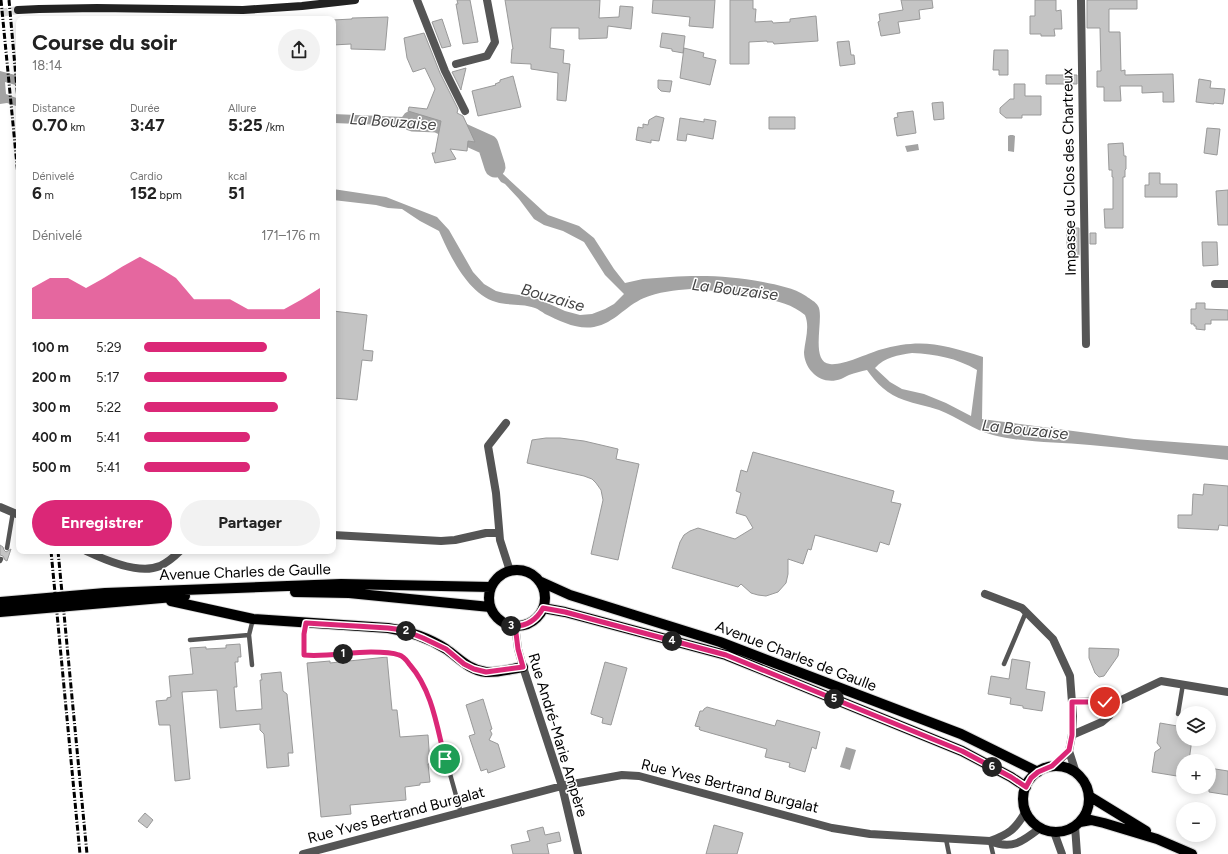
<!DOCTYPE html>
<html lang="fr">
<meta charset="utf-8">
<style>
:root{--surface:#fff;--page:#f2f2f2;--text:#222;--muted:#767676;--accent:#db2777}
body{margin:0;font-family:Figtree,sans-serif;background:var(--page);color:var(--text);height:100vh;display:flex;flex-direction:column;font-size:15px;white-space:nowrap}
*{box-sizing:border-box;margin:0}
p{font-size:13px;color:var(--muted)}
.icon{flex:none;width:22px;height:22px;fill:none;stroke:currentColor;stroke-width:2;stroke-linecap:round;stroke-linejoin:round}
.map{position:relative;flex:1;overflow:hidden}
.drawer{position:absolute;left:16px;top:16px;width:320px;height:538px;display:flex;flex-direction:column;background:var(--surface);border-radius:8px;box-shadow:0 2px 10px #0003}
.drawer>*{flex:none}
.tools{position:absolute;left:1176px;top:706px;display:grid;gap:8px}
.tools a{display:grid;place-items:center;width:40px;height:40px;border-radius:50%;background:var(--surface);box-shadow:0 2px 10px #0003;font-size:20px}
.pin{position:absolute;display:grid;place-items:center;width:34px;height:34px;color:#fff;margin:-17px;border:2px solid #fff;border-radius:50%;box-shadow:0 1px 4px #0007}
.km{position:absolute;width:20px;height:20px;margin:-10px;border-radius:50%;background:#222;color:#fff;font-size:11px;line-height:20px;text-align:center}
.round{display:grid;place-items:center;flex:none;width:42px;height:42px;border-radius:21px;background:var(--page)}
.head{display:flex;align-items:center;justify-content:space-between;height:68px;padding:0 16px}
h1{font-size:22px;font-weight:700;line-height:30px}
.figures{display:grid;grid-template-columns:repeat(3,1fr);gap:6px;height:68px;padding:4px 16px}
.figures div{display:grid;align-content:center}
.figures b{font-size:17px;font-weight:700}
.figures small{font-size:11px;font-weight:400}
.figures p{font-size:11px}
.chart{height:112px;padding:8px 16px}
.chart p{display:flex;justify-content:space-between}
.chart svg{width:100%;height:72px;margin-top:4px;fill:var(--accent);opacity:.7}
.primary-button{display:flex;gap:8px;margin-top:auto;padding:8px 16px}
.primary-button a{flex:1;height:46px;border-radius:24px;background:var(--accent);color:#fff;font-size:16px;font-weight:700;line-height:46px;text-align:center}
.primary-button a+a{background:var(--page);color:var(--text)}
ul{padding:0 16px;list-style:none;font-size:13px}
li{display:grid;grid-template-columns:64px 48px 1fr;align-items:center;height:30px}
li i{height:10px;border-radius:5px;background:var(--accent)}
.map>svg:first-child{display:block}
.water{fill:#a3a3a3;fill-rule:evenodd}
.lines{fill:none;stroke-linecap:round;stroke-linejoin:round}
.river{stroke:#a3a3a3;stroke-width:21}
.building{fill:#c4c4c4;stroke:#999}
.secondary-tunnel{stroke:#d9d9d9;stroke-width:8;stroke-dasharray:8 4;stroke-linecap:butt}
.primary-casing{stroke:#dbdbdb;stroke-width:12}
.service{stroke:#555;stroke-width:4.5}
.minor{stroke:#555;stroke-width:8}
.secondary{stroke:#222;stroke-width:8}
.primary{stroke:#000;stroke-width:10}
.rail{stroke:#000;stroke-width:3;stroke-dasharray:6 2 1 2;stroke-linecap:butt}
.route-casing{stroke:#fff;stroke-width:8}
.route{stroke:#db2777;stroke-width:5}
.labels{text-anchor:middle;stroke-width:3;stroke-linejoin:round;paint-order:stroke}
.street-label{font-size:15px;fill:#000;stroke:#fff}
.water-label{font-size:16px;font-style:italic;fill:#444;stroke:#fff}
</style>
<div class="map">
<svg width="1228" height="854" viewBox="0 0 1228 854">
<rect width="100%" height="100%" fill="#fff"/>
<path class="water" d="M0,71L19,76V86L5,82L6,94L19,99V107L7,103L0,104Z
M333,114L428,118L439,121L438,127L333,123Z
M1010,135H1013L1015,136L1014,152L1008,151V136Z
M484,138L492,146L497,162L503,174L543,211L548,215L579,226L594,238L614,269L625,283C631,282 637,280 643,279C652,278 661,278 670,277C703,275 731,276 763,282C778,285 794,288 806,296C810,299 816,302 818,306C825,316 809,362 830,364C841,366 867,354 879,350C921,338 942,344 983,357L982,419L1134,439L1228,446V460C1182,455 1136,449 1090,445C1058,442 1025,443 993,435C973,430 958,417 939,410C927,406 915,404 904,400C888,395 876,383 867,370C861,371 855,373 849,375C846,376 844,378 841,379C830,383 819,380 812,372C807,367 804,359 804,352C805,340 810,327 805,315C786,299 760,298 736,295C721,292 706,289 691,289C675,290 658,292 644,298C625,306 615,323 594,327C577,330 560,321 545,314C542,312 538,309 535,308C522,303 508,306 496,302C468,294 450,256 439,231L420,221L402,209L388,208L376,205L333,200V189L386,197L437,217L449,230L473,272L484,284L496,291L504,293L534,297L565,311L580,315L592,314L605,309L614,304L624,294L605,275L584,242L563,231L544,225L534,219L519,199L505,184L501,182L493,171L486,148L483,144ZM912,353C936,354 956,358 977,370L971,416L946,403L924,394L902,389L890,382L875,368C885,357 898,355 912,353Z
M918,144L919,150L907,152L905,146Z
M846,747L856,750L850,770L840,767Z"/>
<g class="lines">
<path class="river" d="M412,121L437,122L488,145L495,167"/>
</g>
<path class="building" d="M457,0H470L478,42L463,44L456,4H458Z
M505,0H600L599,18L619,17L620,6L633,7L631,29L608,26L607,38L579,39V28H551L550,48L564,50L563,63L570,64L566,101L557,100L558,73L531,69V64L511,63L512,49H513Z
M653,0H715L713,28L689,26L690,17L652,13Z
M730,0H753V9H756L755,22L772,21L773,23L790,22V19L816,16L818,41L774,44L773,42H767V41L749,42V64H730Z
M901,0H932L933,8L919,10L920,19L898,22L900,33L881,36L878,22L880,21L879,14L903,10Z
M1035,0H1056V11L1061,10L1062,29H1054L1055,36H1041V34H1030V16H1035Z
M1087,0H1137V9H1109V32H1120L1121,71L1125,70V75L1173,74L1174,102H1163V92L1142,93V86H1120L1121,101H1104V87H1097V71H1101L1100,28H1087Z
M388,17L385,50L351,49V44L333,45V20L352,19V18Z
M442,19L451,46L442,48L432,22Z
M424,33L440,73L458,109L457,113L463,116L475,142L468,141L467,151L450,149L456,159L435,163L432,153H435L441,121L408,111L409,107L427,109L435,89L425,68L413,72L407,58L404,38Z
M662,33L685,36L683,53L672,51V49L660,47Z
M849,41L851,55H854L855,64L840,66L837,42Z
M684,48L704,53L703,57L716,60L710,85L680,78Z
M994,50H1008V75H999V70H993Z
M466,68L461,89V90L452,72Z
M1046,75H1077V84H1046Z
M513,76L521,107L478,116L472,91L496,85L495,84L500,82V80Z
M1199,79L1211,81L1210,88L1225,89L1223,104L1214,103V104L1196,102Z
M658,80L672,81L670,92L661,91L658,88Z
M1014,84H1025V96H1041V115H1022V118H1006L1000,113V108L1010,99H1014Z
M943,102L944,119L934,120L932,103Z
M913,111L916,133L897,136L894,118L898,117L897,113Z
M656,116L664,118L659,141L651,140V143L636,140L638,127L643,128V124L648,125L649,120Z
M769,117H795V129H769Z
M680,118L704,122V119L716,121L713,139L687,134L686,141L677,140Z
M1207,128L1220,129L1217,155L1204,153Z
M1123,143L1124,156H1126V169L1125,170V177H1123V228H1105L1104,209H1113V177H1112V170H1109L1108,144Z
M1149,173H1160V184H1177V197H1145V185H1149Z
M1228,190V225H1218L1216,191Z
M1067,228H1079V256H1071V249H1067Z
M1090,233H1096V244H1090Z
M1202,242H1217L1218,265L1203,266Z
M1196,303H1205V309L1228,310V320H1211V324H1205V330L1196,329V326H1194V324H1191V309H1196Z
M333,311L367,315L363,350L373,351L372,361L362,360L357,400L333,398Z
M546,438H560L584,441L618,449L616,459L639,464L618,560L591,554L603,500L601,490L596,483L592,479L584,476L527,463L532,440Z
M753,452L894,491L891,502L901,504L889,545L880,542L877,552L815,535L811,550L808,549L803,564L788,559V574L786,583L778,592L766,596L758,595L751,593L741,584L738,587L672,568L680,542L684,535L690,531L698,528L735,539L753,528L746,516L736,513L741,493L736,491L741,470L747,472Z
M1204,484L1228,486V526L1219,525L1218,530L1178,528V515H1192L1193,494L1203,495Z
M0,545L3,547L4,550L6,552L11,549L7,561L5,560L3,556L0,555Z
M240,644L241,657H238V662H235L237,687H234L236,711L262,709L260,680H262L261,674L281,672L283,691L287,694L293,753H288L289,766L267,768L264,734L260,730V724L220,728L217,690L182,692L190,779L175,781L170,725H159L156,701L167,700V698L171,697L169,676L193,674L190,648L206,647V649L226,648V645Z
M1089,648L1119,649L1118,656L1104,676L1099,677L1095,673L1089,658Z
M387,657L392,710H397L400,737L428,735L430,764H428L430,782L420,783V785L405,787L406,800L350,805L351,814L321,817L307,663L330,661V663Z
M1012,659L1030,662L1026,689L1045,692L1042,711L1023,708V706L1010,704L1011,698L988,694L991,676L1009,679Z
M605,662L627,668L611,725L602,723L603,718L591,714V713Z
M483,699L492,729L490,730L492,734L489,740L498,744L505,767L488,773L487,769L481,771L469,736L475,734L466,705Z
M707,707L775,726L777,720L820,732L816,749L812,747L805,772L789,767L790,763L765,757L767,749L700,730L699,729L700,727L695,726L700,711H703L704,709Z
M1160,723L1183,727V739H1192L1189,761H1183V777L1152,772L1155,752L1161,748L1157,743Z
M1209,768L1228,771V795L1209,792Z
M145,813L153,820L147,828L138,821Z
M714,825L743,833L737,854H706Z
M543,827L545,835L559,832L561,841L547,844L549,854H513L511,845L530,841L527,831Z"/>
<g class="lines">
<path class="secondary-tunnel" d="M0,13L18,10"/>
<g class="primary-casing">
<path id="primary" d="M489 598a28 28 0 1 1 56 0a28 28 0 1 1-56 0Z
M539,581L570,595L720,642L961,734L1038,772
M295,592L349,593L490,607
M171,601L253,619L388,628C408,631 429,638 446,649C459,658 469,670 486,672C497,673 511,669 523,667
M0,602L105,593L341,584L491,587
M543,608L565,612L726,655L962,751L1011,777L1026,787
M0,612L185,596
M1023 799a33 33 0 1 1 66 0a33 33 0 1 1-66 0Z
M1089,796L1146,831
M1080,822L1091,820L1104,823L1157,839L1192,854"/>
</g>
<path class="service" d="M7,548L13,512
M0,561L1,559
M306,623L304,634V655L319,656L370,652L393,653L400,655L405,658L415,670L426,689L461,813
M249,635L252,665
M190,640L249,635L253,619
M1004,664L1026,612
M1178,714L1183,684
M946,839L949,854
M990,841L993,854"/>
<path class="minor" d="M417,0L445,71L465,111
M1081,0L1086,344
M456,64L487,56L495,42L487,0
M1215,284H1228
M506,423L488,446L496,493L500,540L510,571
M0,507L19,515
M333,535L441,541L455,540L486,533H499
M86,551C105,560 139,575 160,566C168,562 174,557 180,551
M985,594L1022,608L1053,639L1070,676L1073,716L1072,735L1069,751
M511,626L516,633L518,649L523,667L562,786L578,854
M1119,701L1161,681L1228,692
M1072,735L1102,722L1109,716L1119,701L1072,702
M1052,767L1069,751L1076,773
M1026,811C1015,830 1009,834 990,841C1012,850 1022,842 1040,828
M1075,826L1077,854
M1054,832L1062,854
M303,854L562,786L622,775L639,776L832,828L870,834L990,841"/>
<path class="secondary" d="M18,10L39,9L97,8L243,10L302,6L355,0"/>
<use href="#primary" class="primary"/>
<path class="rail" d="M1,0L19,186
M9,0L19,111
M51,551L80,854
M58,551L87,854"/>
</g>
<g class="lines">
<g class="route-casing">
<path id="route" d="M445,759C437,727 432,690 410,665C407,661 404,656 399,655C391,652 380,652 371,652C349,652 326,657 304,655V634L306,623L388,628L403,630L423,638L446,649L464,664L474,669L486,672L523,667L518,649L516,633L511,626C526,627 536,621 543,608L565,612L726,655L962,751L1011,777L1026,787L1031,778L1038,772L1052,766L1069,750L1072,735V702H1105"/>
</g>
<use href="#route" class="route"/>
</g>
<g class="labels">
<g class="street-label">
<text transform="translate(1069 172) rotate(-91)" y="5">Impasse du Clos des Chartreux</text>
<text transform="translate(245 572) rotate(-2)" y="5">Avenue Charles de Gaulle</text>
<text transform="translate(796 656) rotate(21)" y="5">Avenue Charles de Gaulle</text>
<text transform="translate(558 735) rotate(73)" y="5">Rue André-Marie Ampère</text>
<text transform="translate(730 786) rotate(14)" y="5">Rue Yves Bertrand Burgalat</text>
<text transform="translate(396 815) rotate(-15)" y="5">Rue Yves Bertrand Burgalat</text>
</g>
<g class="water-label">
<text transform="translate(393 121) rotate(4)" y="6">La Bouzaise</text>
<text transform="translate(735 289) rotate(7)" y="6">La Bouzaise</text>
<text transform="translate(553 297) rotate(16)" y="6">Bouzaise</text>
<text transform="translate(1025 429) rotate(6)" y="6">La Bouzaise</text>
</g>
</g>
</svg>
<div class="tools">
<a><svg class="icon" aria-label="layers" viewBox="0 0 24 24"><path d="M12 4l9 5-9 5-9-5zM3 14l9 5 9-5"/></svg></a>
<a>+</a>
<a>−</a>
</div>
<div class="pin" style="left:445px;top:759px;background:#1e9e55"><svg class="icon" aria-label="arrive" viewBox="0 0 24 24"><path d="M6 21V4h12l-3 4 3 4H6"/></svg></div>
<div class="pin" style="left:1105px;top:702px;background:#d93025"><svg class="icon" aria-label="check" viewBox="0 0 24 24"><path d="M5 12l5 5 9-10"/></svg></div>
<b class="km" style="left:343px;top:654px">1</b>
<b class="km" style="left:406px;top:631px">2</b>
<b class="km" style="left:511px;top:626px">3</b>
<b class="km" style="left:672px;top:641px">4</b>
<b class="km" style="left:834px;top:699px">5</b>
<b class="km" style="left:992px;top:767px">6</b>
<section class="drawer">
<div class="head"><div><h1>Course du soir</h1><p>18:14</p></div><a class="round"><svg class="icon" aria-label="share" viewBox="0 0 24 24"><path d="M12 15V3M7 8l5-5 5 5M5 13v7h14v-7"/></svg></a></div>
<div class="figures">
<div><p>Distance</p><b>0.70<small> km</small></b></div>
<div><p>Durée</p><b>3:47</b></div>
<div><p>Allure</p><b>5:25<small> /km</small></b></div>
</div>
<div class="figures">
<div><p>Dénivelé</p><b>6<small> m</small></b></div>
<div><p>Cardio</p><b>152<small> bpm</small></b></div>
<div><p>kcal</p><b>51</b></div>
</div>
<div class="chart"><p><span>Dénivelé</span>171–176 m</p>
<svg viewBox="0 0 160 44" preserveAspectRatio="none"><path d="M0 44V25L10 19L20 19L30 25L40 19L50 12L60 6L70 12L80 19L90 32L100 32L110 32L120 38L130 38L140 38L150 32L160 25V44z"/></svg>
</div>
<ul>
<li><b>100 m</b>5:29<i style="width:70%"></i></li>
<li><b>200 m</b>5:17<i style="width:81%"></i></li>
<li><b>300 m</b>5:22<i style="width:76%"></i></li>
<li><b>400 m</b>5:41<i style="width:60%"></i></li>
<li><b>500 m</b>5:41<i style="width:60%"></i></li>
</ul>
<div class="primary-button"><a>Enregistrer</a><a>Partager</a></div>
</section>
</div>
